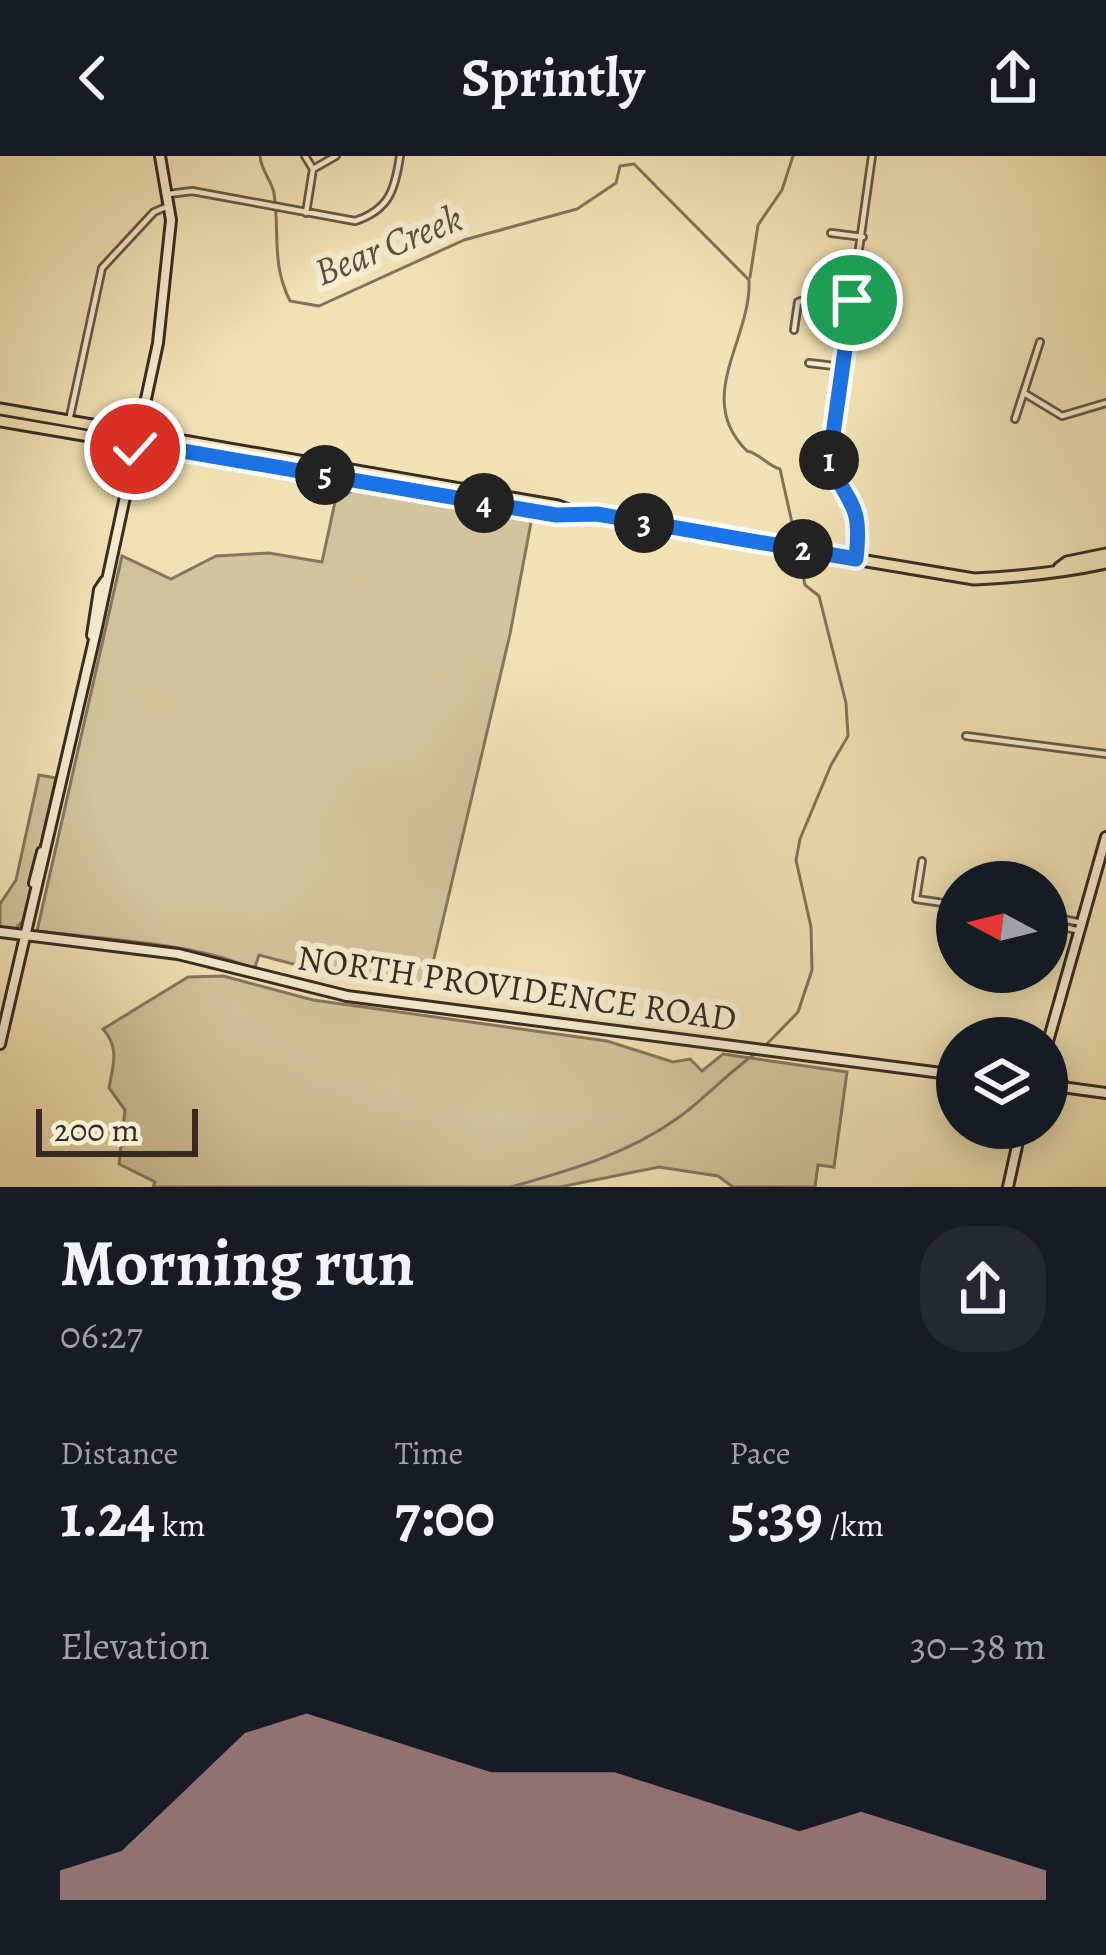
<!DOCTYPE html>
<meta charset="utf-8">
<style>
:root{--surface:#171b24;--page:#242831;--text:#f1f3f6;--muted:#9ea1a6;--accent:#c59692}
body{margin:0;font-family:Alegreya,serif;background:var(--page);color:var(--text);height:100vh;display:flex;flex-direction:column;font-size:45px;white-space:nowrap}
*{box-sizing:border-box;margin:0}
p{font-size:39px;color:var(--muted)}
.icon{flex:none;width:66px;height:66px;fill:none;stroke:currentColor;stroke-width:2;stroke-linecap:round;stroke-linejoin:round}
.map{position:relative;height:1031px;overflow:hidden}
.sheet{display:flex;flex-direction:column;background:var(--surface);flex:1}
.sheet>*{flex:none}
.needle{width:78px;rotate:277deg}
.controls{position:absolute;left:936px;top:705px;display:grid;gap:24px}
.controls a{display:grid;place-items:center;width:132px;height:132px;border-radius:50%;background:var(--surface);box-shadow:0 6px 30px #0003;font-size:60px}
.scale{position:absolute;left:36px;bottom:30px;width:162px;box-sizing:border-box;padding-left:12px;border:6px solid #372a20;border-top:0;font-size:33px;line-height:42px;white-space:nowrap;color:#372a20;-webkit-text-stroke:9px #f7edd0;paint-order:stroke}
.pin{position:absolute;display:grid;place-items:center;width:102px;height:102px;color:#fff;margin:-51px;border:6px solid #fff;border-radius:50%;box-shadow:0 3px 12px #0007}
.km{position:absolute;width:60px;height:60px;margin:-30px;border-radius:50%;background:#222;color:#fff;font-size:33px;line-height:60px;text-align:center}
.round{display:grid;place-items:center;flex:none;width:126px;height:126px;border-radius:48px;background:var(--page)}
.headline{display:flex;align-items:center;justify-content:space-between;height:204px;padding:0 60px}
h1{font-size:66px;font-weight:600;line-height:90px}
.metrics{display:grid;grid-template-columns:repeat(3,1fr);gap:18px;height:204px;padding:12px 60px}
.metrics div{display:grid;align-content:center}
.metrics b{font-size:60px;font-weight:600}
.metrics small{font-size:33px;font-weight:400}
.metrics p{font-size:33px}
.chart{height:336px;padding:24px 60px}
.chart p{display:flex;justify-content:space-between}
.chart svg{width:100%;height:216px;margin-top:12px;fill:var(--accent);opacity:.7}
header{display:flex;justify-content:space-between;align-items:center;height:156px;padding:0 60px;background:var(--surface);font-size:54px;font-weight:600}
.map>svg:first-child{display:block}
.green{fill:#d2c49c;stroke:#84775e;stroke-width:3}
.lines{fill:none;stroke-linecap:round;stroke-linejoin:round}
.stream{stroke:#81735b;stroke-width:3}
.street-casing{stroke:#665846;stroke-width:10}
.secondary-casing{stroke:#372a20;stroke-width:14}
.primary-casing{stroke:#372a20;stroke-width:15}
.street{stroke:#f7edd0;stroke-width:4.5}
.secondary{stroke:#f7edd0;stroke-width:8}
.primary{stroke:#f2e3b6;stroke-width:9}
.route-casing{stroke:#fff;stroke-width:24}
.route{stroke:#1a73e8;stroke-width:15}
.labels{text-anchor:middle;stroke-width:12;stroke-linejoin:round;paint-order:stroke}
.street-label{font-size:36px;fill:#372a20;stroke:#f7edd0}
.water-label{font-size:39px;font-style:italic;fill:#5c4f3e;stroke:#f7edd0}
</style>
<header><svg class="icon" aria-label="back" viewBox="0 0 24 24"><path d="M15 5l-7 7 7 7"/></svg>Sprintly<svg class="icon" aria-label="share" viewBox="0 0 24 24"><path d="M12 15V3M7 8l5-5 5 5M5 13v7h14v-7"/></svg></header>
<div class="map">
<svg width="1106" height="1031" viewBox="0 0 1106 1031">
<rect width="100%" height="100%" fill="#f2e3b6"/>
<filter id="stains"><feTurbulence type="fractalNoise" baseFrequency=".00167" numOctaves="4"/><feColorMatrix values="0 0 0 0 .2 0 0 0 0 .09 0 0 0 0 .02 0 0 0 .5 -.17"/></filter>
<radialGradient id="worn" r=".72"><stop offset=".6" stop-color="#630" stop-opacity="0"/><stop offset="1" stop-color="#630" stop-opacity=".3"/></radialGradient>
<path class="green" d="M355,333L532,361L510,478L427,832L316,814L259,799L254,814C203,787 98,783 37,775L122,400L171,423L216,400L269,397L322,406L335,346Z
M39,619L56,622L24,764L15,773L0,772V748L16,724Z
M223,820L313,844L607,885L673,906L690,903L702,915L723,898L847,916L834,1011L818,1009L815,1031H733L718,1020L659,1011L560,1031H153L155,1026L119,1008L125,954L109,932C113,909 120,892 103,873L188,821Z"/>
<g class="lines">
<path class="stream" d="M260,0C261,15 271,23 274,37C280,77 271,107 290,145L319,150L464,84L577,53L616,27L620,10L634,8L749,124C752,183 693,242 747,295C761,298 766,309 780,313L797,389
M750,121L758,69L782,34L793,0
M763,892L798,856L812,814L811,771L796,704L800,683L831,609L848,580L846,547L819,440L805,429L799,398
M511,1031C570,1014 625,999 675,964C704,944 726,918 755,898"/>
<g class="street-casing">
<path id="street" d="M305,0L313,13L306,57
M313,13L336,0
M169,38L192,35L355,65C389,54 395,34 400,0
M831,77L863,81
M794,174L798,146L811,142L852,144
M809,207L843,211
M1024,237L1062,260L1106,247
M1015,263L1040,186
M69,265L102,112L154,56L166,51
M856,403C861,348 851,352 829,307L872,0
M966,580L1106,598
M922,705L916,743L957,749
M1047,760L1082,767
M1047,767L1076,774"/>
</g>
<g class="secondary-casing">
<path id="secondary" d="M92,479L99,434L105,425
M34,727L42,696
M0,776L178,798L347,840L957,919
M0,888L97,471L158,187L171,64L160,0
M1047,889L1106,681
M1047,905L1064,930
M1047,929L1106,937
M1008,1031L1021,972"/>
</g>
<g class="primary-casing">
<path id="primary" d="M0,253L558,350L574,356L974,423C1017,421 1065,416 1106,407
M0,265L556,359L568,357
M1059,412L1067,406L1106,398"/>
</g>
<use href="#street" class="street"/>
<use href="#secondary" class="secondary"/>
<use href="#primary" class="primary"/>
</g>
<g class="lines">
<g class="route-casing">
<path id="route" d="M135,293L136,287L556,359L597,358L856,403C862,348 851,352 829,307L852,144"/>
</g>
<use href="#route" class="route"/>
</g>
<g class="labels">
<g class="street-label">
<text transform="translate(517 831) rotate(8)" y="13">NORTH PROVIDENCE ROAD</text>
</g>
<g class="water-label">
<text transform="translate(388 88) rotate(-22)" y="14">Bear Creek</text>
</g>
</g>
<rect width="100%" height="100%" filter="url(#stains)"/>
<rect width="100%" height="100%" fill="url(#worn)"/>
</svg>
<div class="controls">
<a><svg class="needle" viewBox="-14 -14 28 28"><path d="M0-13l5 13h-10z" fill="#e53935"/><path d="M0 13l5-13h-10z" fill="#9ea1a6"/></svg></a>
<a><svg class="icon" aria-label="layers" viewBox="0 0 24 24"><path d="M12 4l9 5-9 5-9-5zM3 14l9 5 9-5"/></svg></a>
</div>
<div class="scale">200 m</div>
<div class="pin" style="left:852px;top:144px;background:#1e9e55"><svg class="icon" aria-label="arrive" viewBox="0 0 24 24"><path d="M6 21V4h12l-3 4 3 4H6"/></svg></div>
<div class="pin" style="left:135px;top:293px;background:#d93025"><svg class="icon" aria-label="check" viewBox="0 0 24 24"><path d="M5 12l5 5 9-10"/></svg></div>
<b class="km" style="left:829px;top:304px">1</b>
<b class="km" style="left:803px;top:393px">2</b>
<b class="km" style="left:644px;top:367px">3</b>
<b class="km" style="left:484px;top:347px">4</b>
<b class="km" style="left:325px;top:319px">5</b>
</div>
<section class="sheet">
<div class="headline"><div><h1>Morning run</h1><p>06:27</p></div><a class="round"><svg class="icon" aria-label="share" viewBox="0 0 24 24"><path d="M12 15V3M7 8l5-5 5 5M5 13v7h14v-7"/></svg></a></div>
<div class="metrics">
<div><p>Distance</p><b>1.24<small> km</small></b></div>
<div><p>Time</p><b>7:00</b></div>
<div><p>Pace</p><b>5:39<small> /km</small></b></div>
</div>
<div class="chart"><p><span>Elevation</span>30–38 m</p>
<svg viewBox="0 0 160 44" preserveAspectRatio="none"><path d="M0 44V38L10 34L20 22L30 10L40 6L50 10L60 14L70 18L80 18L90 18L100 22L110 26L120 30L130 26L140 30L150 34L160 38V44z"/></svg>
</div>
</section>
